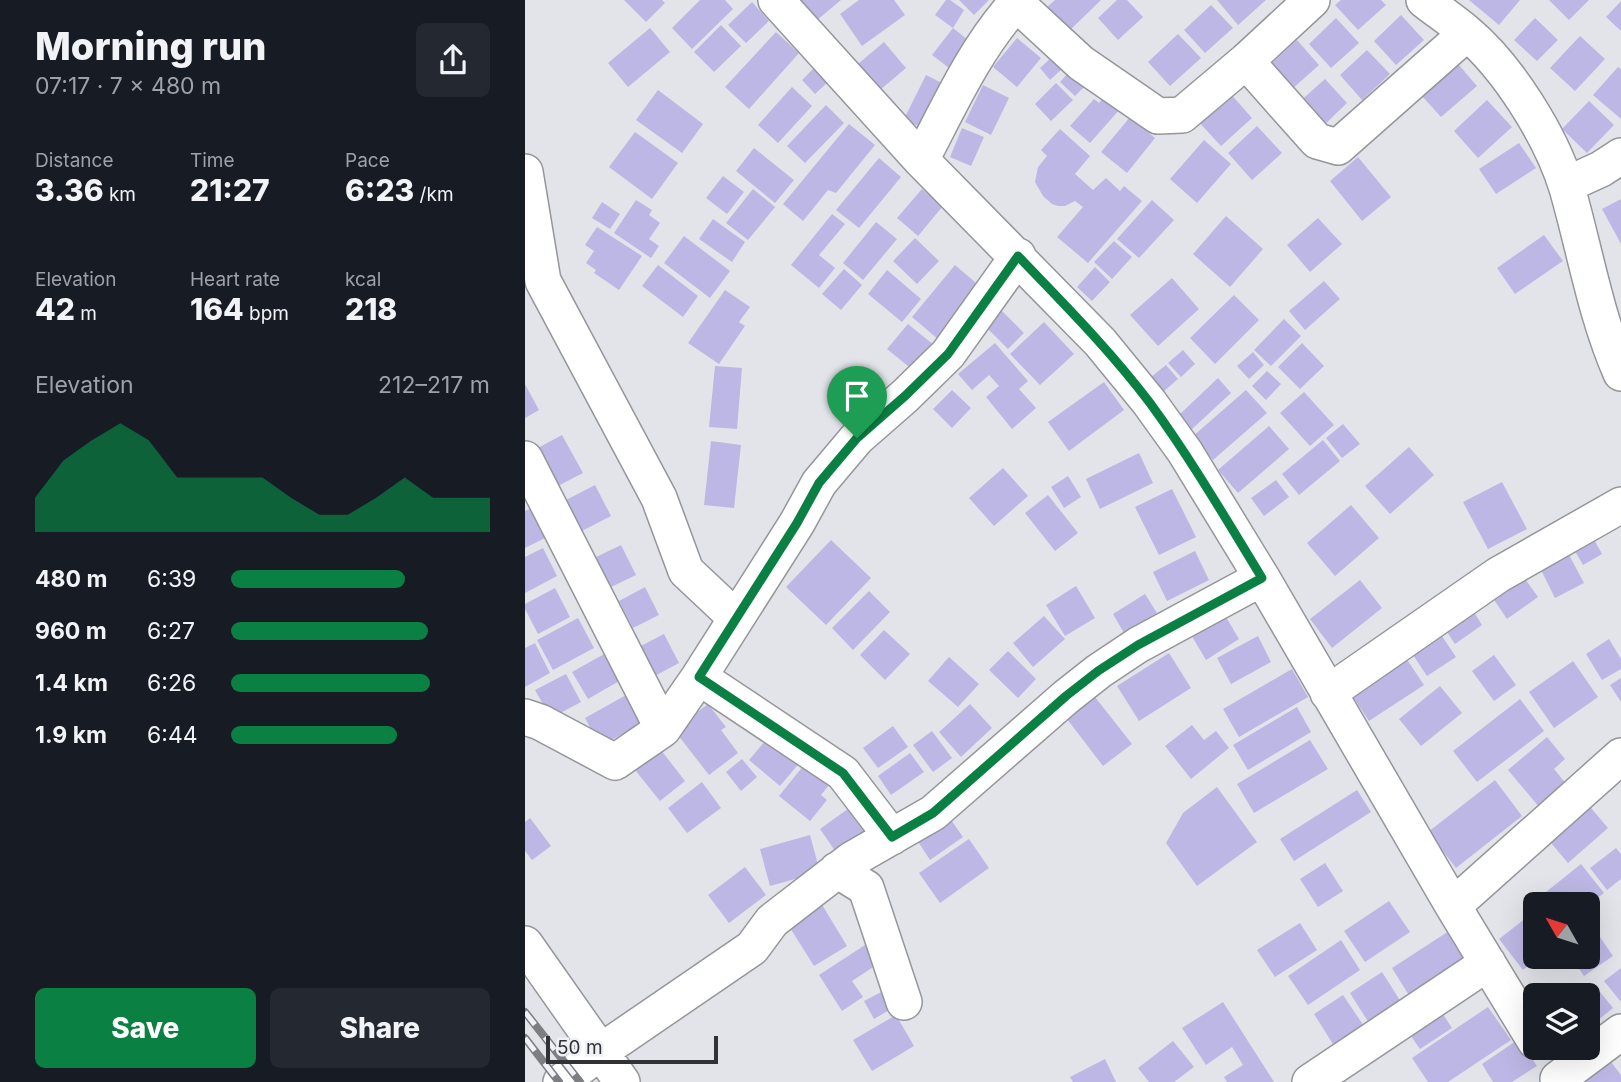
<!DOCTYPE html>
<meta charset="utf-8">
<style>
:root{--surface:#171b24;--page:#242831;--text:#f1f3f6;--muted:#9ea1a6;--accent:#0b8043}
body{margin:0;font-family:Inter,sans-serif;background:var(--page);color:var(--text);height:100vh;display:flex;flex-direction:column;font-size:26px;white-space:nowrap}
*{box-sizing:border-box;margin:0}
p{font-size:23px;color:var(--muted)}
.icon{flex:none;width:38px;height:38px;fill:none;stroke:currentColor;stroke-width:2;stroke-linecap:round;stroke-linejoin:round}
.map{position:relative;flex:1;overflow:hidden}
.panel{display:flex;flex-direction:column;background:var(--surface);width:525px}
.panel>*{flex:none}
.needle{width:46px;rotate:309deg}
.tools{position:absolute;left:998px;top:892px;display:grid;gap:14px}
.tools a{display:grid;place-items:center;width:77px;height:77px;border-radius:10px;background:var(--surface);box-shadow:0 7px 28px #0002;font-size:35px}
.scale{position:absolute;left:21px;bottom:18px;width:172px;box-sizing:border-box;padding-left:7px;border:4px solid #313235;border-top:0;font-size:19px;line-height:24px;white-space:nowrap;color:#313235;-webkit-text-stroke:5px #eff1f7;paint-order:stroke}
.pin{position:absolute;display:grid;place-items:center;width:60px;height:60px;color:#fff;margin:-72px -30px;border-radius:50% 50% 50% 0;rotate:-45deg;box-shadow:0 0 7px #0007}
.pin .icon{rotate:45deg}
.round{display:grid;place-items:center;flex:none;width:74px;height:74px;border-radius:10px;background:var(--page)}
.summary{display:flex;align-items:center;justify-content:space-between;height:119px;padding:0 35px}
h1{font-size:38px;font-weight:800;line-height:52px}
.figures{display:grid;grid-template-columns:repeat(3,1fr);gap:10px;height:119px;padding:7px 35px}
.figures div{display:grid;align-content:center}
.figures b{font-size:30px;font-weight:800}
.figures small{font-size:19px;font-weight:400}
.figures p{font-size:19px}
.chart{height:196px;padding:14px 35px}
.chart p{display:flex;justify-content:space-between}
.chart svg{width:100%;height:126px;margin-top:7px;fill:var(--accent);opacity:.7}
.primary-button{display:flex;gap:14px;margin-top:auto;padding:14px 35px}
.primary-button a{flex:1;height:80px;border-radius:10px;background:var(--accent);color:#fff;font-size:28px;font-weight:800;line-height:80px;text-align:center}
.primary-button a+a{background:var(--page);color:var(--text)}
ul{padding:0 35px;list-style:none;font-size:23px}
li{display:grid;grid-template-columns:112px 84px 1fr;align-items:center;height:52px}
li i{height:18px;border-radius:9px;background:var(--accent)}
main{display:flex;flex:1;min-height:0}
.map>svg:first-child{display:block}
.building{fill:#bdb7e5}
.lines{fill:none;stroke-linecap:round;stroke-linejoin:round}
.minor-casing{stroke:#94969b;stroke-width:38}
.minor{stroke:#fff;stroke-width:35}
.rail-casing{stroke:#7c7e82;stroke-width:8}
.rail{stroke:#eff1f7;stroke-width:5;stroke-dasharray:16;stroke-linecap:butt}
.route-casing{stroke:#fff;stroke-width:14}
.route{stroke:#0b8043;stroke-width:9}
</style>
<main>
<section class="panel">
<div class="summary"><div><h1>Morning run</h1><p>07:17 · 7 × 480 m</p></div><a class="round"><svg class="icon" aria-label="share" viewBox="0 0 24 24"><path d="M12 15V3M7 8l5-5 5 5M5 13v7h14v-7"/></svg></a></div>
<div class="figures">
<div><p>Distance</p><b>3.36<small> km</small></b></div>
<div><p>Time</p><b>21:27</b></div>
<div><p>Pace</p><b>6:23<small> /km</small></b></div>
</div>
<div class="figures">
<div><p>Elevation</p><b>42<small> m</small></b></div>
<div><p>Heart rate</p><b>164<small> bpm</small></b></div>
<div><p>kcal</p><b>218</b></div>
</div>
<div class="chart"><p><span>Elevation</span>212–217 m</p>
<svg viewBox="0 0 160 44" preserveAspectRatio="none"><path d="M0 44V32L10 19L20 12L30 6L40 12L50 25L60 25L70 25L80 25L90 32L100 38L110 38L120 32L130 25L140 32L150 32L160 32V44z"/></svg>
</div>
<ul>
<li><b>480 m</b>6:39<i style="width:67%"></i></li>
<li><b>960 m</b>6:27<i style="width:76%"></i></li>
<li><b>1.4 km</b>6:26<i style="width:77%"></i></li>
<li><b>1.9 km</b>6:44<i style="width:64%"></i></li>
</ul>
<div class="primary-button"><a>Save</a><a>Share</a></div>
</section>
<div class="map">
<svg width="1096" height="1082" viewBox="0 0 1096 1082">
<rect width="100%" height="100%" fill="#e2e4ea"/>
<path class="building" d="M99,0H137L140,3L121,22Z
M175,0H200L208,9L167,49L147,28Z
M266,0H316L286,25Z
M334,0H369L380,15L337,46L315,14Z
M421,0H425L439,10L428,28L448,44L428,71L407,55L428,28L410,15Z
M434,0H464L449,15Z
M530,0H576L543,32L520,9Z
M592,0H602L618,17L593,40L573,18Z
M692,0H741L713,25Z
M816,0H856L861,5L833,30L810,5Z
M944,0H995L974,25Z
M1024,0H1064L1044,20Z
M1096,1V31L1081,17Z
M227,2L244,21L221,43L203,25Z
M686,5L708,28L680,53L659,30Z
M876,15L899,40L871,65L849,41Z
M811,18L834,43L806,68L784,44Z
M1010,18L1033,40L1012,61L989,40Z
M196,25L216,46L189,72L169,52Z
M125,28L145,52L103,87L83,63Z
M251,32L274,53L224,109L200,87Z
M653,34L676,58L645,86L623,62Z
M1055,36L1080,59L1050,91L1025,68Z
M492,38L516,58L492,87L468,67Z
M772,40L794,65L766,90L744,66Z
M359,42L381,68L355,90L333,64Z
M842,50L865,74L837,100L815,75Z
M527,57L538,68L525,80L515,68Z
M933,64L952,86L916,117L896,95Z
M290,67L304,81L290,94L277,80Z
M1093,67L1096,69V119L1068,95Z
M544,72L559,87L550,96L535,82Z
M401,75L423,86L401,130L379,119Z
M800,79L822,103L795,129L772,104Z
M531,83L548,100L526,121L510,104Z
M458,85L484,98L466,135L440,122Z
M267,87L287,106L253,143L233,125Z
M133,90L178,124L157,153L111,120Z
M703,91L727,118L696,146L671,119Z
M580,96L595,109L565,143L545,126L569,99L574,103Z
M962,100L987,127L953,158L929,131Z
M1064,101L1089,125L1062,153L1037,129Z
M301,105L319,123L280,163L262,146Z
M605,117L630,138L602,173L576,152Z
M324,124L350,145L311,193L303,190L278,221L258,204Z
M732,126L757,153L727,180L703,153Z
M437,128L459,137L446,166L425,157Z
M535,129L565,156L550,174L568,190L581,178L595,191L599,186L617,201L563,263L532,237L558,207L550,201L540,206H533L527,204L518,196L510,182L513,167L522,156L516,150Z
M110,132L153,163L127,199L84,167Z
M679,140L706,164L672,203L645,179Z
M994,143L1011,168L971,194L954,169Z
M229,148L269,180L250,203L211,171Z
M833,157L866,197L837,221L805,181Z
M354,158L376,177L334,228L311,210Z
M198,176L219,192L202,214L181,198Z
M228,189L250,207L223,240L201,223Z
M397,189L418,206L393,236L372,218Z
M1096,199V244L1077,209Z
M111,200L127,210L124,215L135,223L124,239L134,246L126,258L89,233Z
M627,200L649,220L614,258L592,239Z
M77,202L95,214L85,229L67,218Z
M307,214L320,224L294,255L310,268L294,288L266,265Z
M701,216L738,249L705,287L668,254Z
M793,218L817,244L785,272L762,245Z
M188,219L220,242L207,262L174,239Z
M351,222L372,239L338,280L318,263Z
M72,227L117,256L94,290L69,273L71,270L61,263L69,251L60,245Z
M1019,235L1038,261L990,294L972,268Z
M159,236L205,271L185,298L139,263Z
M390,238L414,261L392,284L368,261Z
M589,241L607,257L587,279L569,262Z
M133,265L173,296L158,317L117,286Z
M430,265L457,288L414,340L387,317Z
M570,267L585,282L567,301L552,287Z
M319,269L337,285L316,310L297,294Z
M362,270L396,299L377,322L343,294Z
M647,278L674,309L633,346L605,315Z
M799,281L815,299L780,330L764,311Z
M200,290L225,307L214,322L220,326L194,364L163,343Z
M709,295L734,320L690,364L665,338Z
M475,309L499,333L483,349L459,325Z
M759,319L776,336L746,366L729,350Z
M519,322L549,354L515,385L485,354Z
M383,324L410,346L389,371L362,349Z
M470,343L503,381L494,389L511,408L487,429L461,397L474,386L464,375L447,390L433,374Z
M777,343L799,366L775,389L753,367Z
M658,350L670,364L656,377L643,363Z
M728,352L739,365L724,379L712,366Z
M641,365L653,379L638,392L626,377Z
M190,366L217,368L212,429L184,427Z
M742,371L756,384L741,400L727,386Z
M693,378L706,393L666,430L653,416Z
M579,382L599,410L544,451L523,422Z
M0,384L14,410L0,418Z
M427,390L446,408L427,428L408,409Z
M721,390L742,413L688,460L667,437Z
M779,392L809,425L785,446L755,413Z
M818,424L835,444L817,458L801,438Z
M744,426L764,449L713,493L693,470Z
M37,435L58,473L31,487L11,449Z
M798,440L815,461L774,495L757,474Z
M186,441L216,445L209,508L179,505Z
M884,447L909,475L865,514L840,486Z
M614,453L628,483L575,509L561,479Z
M478,468L503,496L469,526L444,498Z
M543,476L556,497L539,508L526,487Z
M751,480L764,497L739,516L726,498Z
M977,482L1002,529L963,549L938,502Z
M70,485L86,516L55,532L39,501Z
M647,489L671,537L634,555L610,507Z
M523,495L553,533L530,551L500,513Z
M13,505L28,534L0,548V511Z
M826,505L854,538L810,576L782,543Z
M1065,532L1077,554L1058,565L1046,544Z
M306,540L346,578L301,625L261,587Z
M96,545L111,575L80,590L65,560Z
M18,548L32,576L0,593V557Z
M670,551L684,580L642,601L628,572Z
M1042,551L1059,583L1030,598L1014,566Z
M995,572L1013,597L982,619L965,594Z
M835,580L857,608L807,648L785,619Z
M551,586L570,618L540,636L521,605Z
M120,587L134,615L108,628L94,601Z
M30,588L45,617L13,634L0,609V604Z
M344,591L365,612L328,650L307,628Z
M620,594L632,613L599,633L588,614Z
M944,604L957,625L930,644L916,623Z
M698,612L714,639L681,660L665,633Z
M519,616L540,639L508,667L488,643Z
M53,618L69,648L28,670L12,640Z
M359,630L385,654L360,680L335,655Z
M913,630L931,657L902,676L884,649Z
M139,634L154,663L126,678L110,649Z
M733,636L746,662L706,684L692,658Z
M1084,639L1096,659V669L1077,680L1061,654Z
M10,643L25,673L0,687V648Z
M483,651L511,679L493,698L464,670Z
M81,653L96,680L63,699L47,672Z
M644,653L666,688L614,721L592,686Z
M879,655L899,685L844,721L824,691Z
M969,655L991,685L969,701L947,671Z
M424,657L454,684L433,707L403,681Z
M1048,661L1073,697L1029,728L1004,692Z
M767,669L783,697L714,737L698,709Z
M41,674L56,702L26,718L10,690Z
M1096,678V702L1085,685Z
M915,686L937,713L896,746L874,719Z
M103,694L118,723L75,746L60,718Z
M570,697L607,744L578,766L542,719Z
M995,699L1019,731L952,782L928,751Z
M183,704L201,727L196,730L213,753L184,775L149,730Z
M445,704L467,728L436,757L414,732Z
M772,707L786,732L723,770L708,745Z
M667,725L679,740L691,731L704,748L666,779L640,746Z
M368,726L383,747L353,768L338,748Z
M407,731L427,758L408,772L388,745Z
M246,734L277,760L255,786L224,760Z
M1022,737L1040,759L1029,769L1042,785L1015,808L983,770Z
M785,740L803,769L729,813L712,784Z
M136,750L160,781L135,801L110,770Z
M385,753L399,772L366,795L353,776Z
M217,759L232,777L216,791L201,772Z
M283,760L308,780L296,795L302,800L285,821L254,796Z
M970,780L997,816L931,868L903,832Z
M177,782L196,808L162,833L143,808Z
M692,787L732,842L672,886L641,843L658,813Z
M832,790L846,812L769,861L755,839Z
M1061,802L1083,828L1043,863L1021,837Z
M331,803L351,832L315,858L295,829Z
M424,817L438,837L405,860L392,840Z
M5,818L26,846L7,860L0,851V822Z
M285,835L295,872L245,886L235,849Z
M444,839L464,868L415,903L394,873Z
M1091,848L1096,854V879L1082,890L1065,868Z
M800,863L818,891L793,907L775,879Z
M1056,864L1079,893L1063,905H1010V908L1006,904Z
M220,867L241,895L204,923L183,895Z
M864,901L885,932L840,962L819,931Z
M296,903L322,946L289,966L262,923Z
M1010,911V957H1014L998,970L974,939Z
M775,923L792,950L750,977L732,950Z
M1069,928L1088,956L1059,976L1046,957H1062V933Z
M924,931L942,960L885,997L867,968Z
M816,940L835,970L783,1005L763,976Z
M343,943L356,962L327,981L338,997L317,1011L294,975Z
M1096,968V1002L1079,981Z
M857,972L876,1002L844,1023L825,993Z
M1071,987L1088,1008L1062,1029V994Z
M364,988L373,1005L349,1019L339,1001Z
M818,995L843,1032L813,1052L789,1014Z
M698,1002L749,1082H702L699,1077L718,1065L707,1047L681,1065L657,1028Z
M963,1007L986,1040L923,1082H903L887,1058Z
M914,1008L927,1028L895,1049L881,1029Z
M371,1015L389,1046L347,1071L328,1040Z
M994,1039L1012,1066L987,1082H968L957,1064Z
M648,1041L669,1067L649,1082H624L613,1068Z
M1083,1058L1096,1075V1082H1057Z
M580,1059L591,1082H548L545,1077Z"/>
<g class="lines">
<g class="minor-casing">
<path id="minor" d="M251,0L396,160L575,342L624,402L660,452L737,578L928,906L1010,1041
M899,0C913,11 928,21 941,32C983,67 1026,136 1042,188C1060,250 1070,314 1096,373
M491,3L556,63L633,116L657,115L721,61L787,0
M721,61L792,141L813,147L942,33
M396,160C425,105 451,46 494,0
M0,172L18,281L134,498L161,571L211,618
M1041,185L1076,169L1096,156
M0,459L138,729
M174,677L272,523L294,483L332,438L380,396L423,354L493,256
M803,693L973,575L1096,505
M0,717L15,722L90,762L138,729L174,677L318,773L367,837
M312,870L341,888L379,1002
M928,906L1096,756
M0,944L97,1082
M1033,1079L1096,1032
M36,1082L75,1052L227,948L247,921L326,860L408,813L541,697L574,671L613,645L737,578
M785,1082L963,963"/>
</g>
<use href="#minor" class="minor"/>
<g class="rail-casing">
<path id="rail" d="M0,1012L55,1082
M0,1038L34,1082"/>
</g>
<use href="#rail" class="rail"/>
</g>
<g class="lines">
<g class="route-casing">
<path id="route" d="M493,256C539,304 585,350 625,403C666,459 701,519 737,578L613,645L573,671L541,696L408,813L367,837L318,773L174,677L272,523L294,483L332,438L380,396L423,354Z"/>
</g>
<use href="#route" class="route"/>
</g>
</svg>
<div class="tools">
<a><svg class="needle" viewBox="-14 -14 28 28"><path d="M0-13l5 13h-10z" fill="#e53935"/><path d="M0 13l5-13h-10z" fill="#9ea1a6"/></svg></a>
<a><svg class="icon" aria-label="layers" viewBox="0 0 24 24"><path d="M12 4l9 5-9 5-9-5zM3 14l9 5 9-5"/></svg></a>
</div>
<div class="scale">50 m</div>
<div class="pin" style="left:332px;top:438px;background:#1e9e55"><svg class="icon" aria-label="arrive" viewBox="0 0 24 24"><path d="M6 21V4h12l-3 4 3 4H6"/></svg></div>
</div>
</main>
